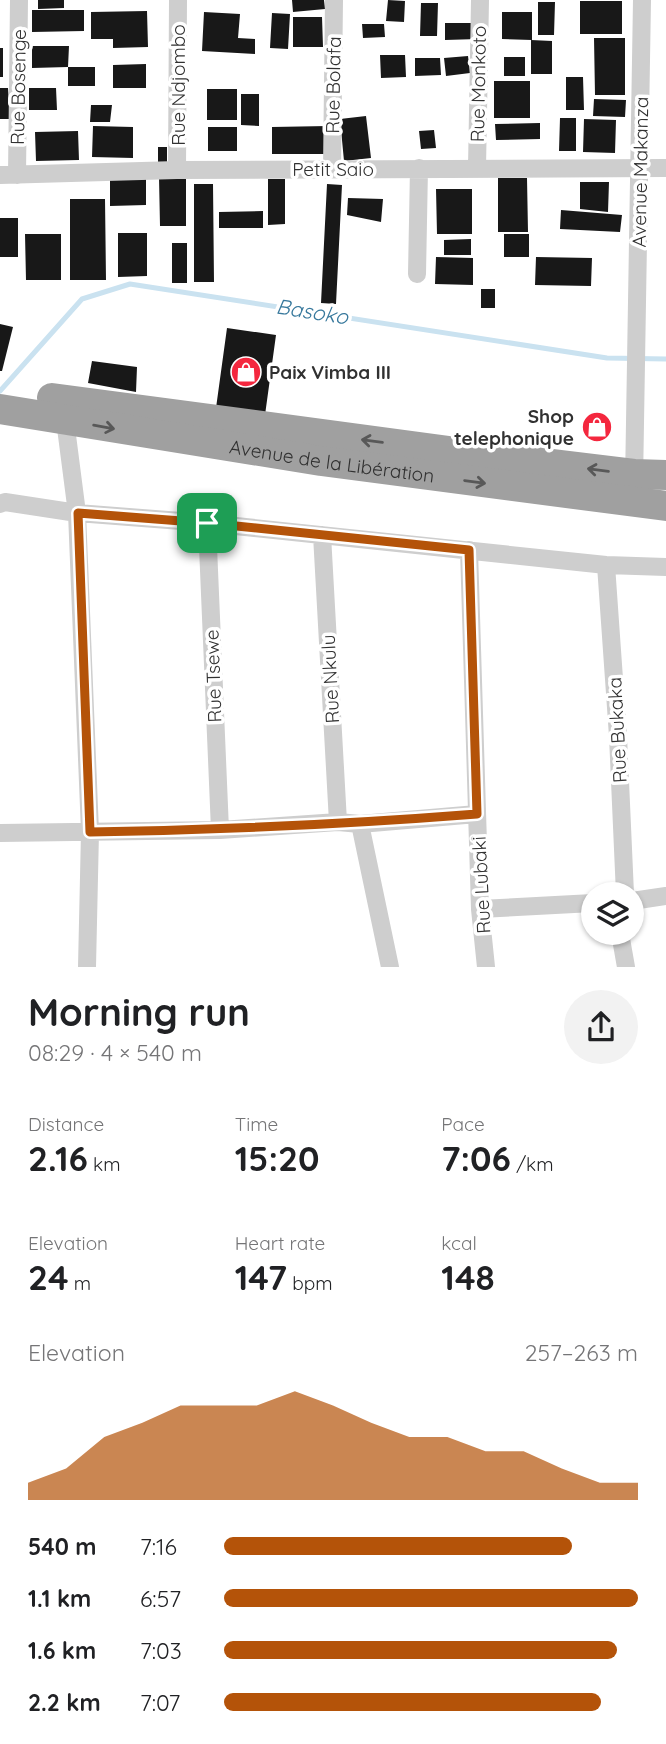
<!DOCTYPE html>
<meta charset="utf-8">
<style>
:root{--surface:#fff;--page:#f2f2f2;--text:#202124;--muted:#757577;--accent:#b45309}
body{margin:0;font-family:Quicksand,sans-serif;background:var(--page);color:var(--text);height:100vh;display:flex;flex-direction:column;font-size:26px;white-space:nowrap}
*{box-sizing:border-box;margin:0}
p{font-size:23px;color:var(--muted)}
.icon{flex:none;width:38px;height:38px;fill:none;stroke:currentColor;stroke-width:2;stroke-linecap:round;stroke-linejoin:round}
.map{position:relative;height:967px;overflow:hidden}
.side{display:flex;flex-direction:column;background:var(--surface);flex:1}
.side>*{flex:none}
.fabs{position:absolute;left:581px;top:882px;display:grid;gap:14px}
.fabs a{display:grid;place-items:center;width:63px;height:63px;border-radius:50%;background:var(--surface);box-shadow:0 2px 5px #0004;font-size:35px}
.pin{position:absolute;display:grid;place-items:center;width:60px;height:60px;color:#fff;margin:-30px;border-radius:14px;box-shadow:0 4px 10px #0006}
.round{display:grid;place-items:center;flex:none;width:74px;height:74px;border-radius:37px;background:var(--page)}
.summary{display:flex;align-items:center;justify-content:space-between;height:119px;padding:0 28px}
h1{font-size:38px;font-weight:700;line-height:52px}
.figures{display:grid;grid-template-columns:repeat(3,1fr);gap:10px;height:119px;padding:7px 28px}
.figures div{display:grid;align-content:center}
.figures b{font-size:35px;font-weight:700}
.figures small{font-size:19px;font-weight:400}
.figures p{font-size:19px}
.chart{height:196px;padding:14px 28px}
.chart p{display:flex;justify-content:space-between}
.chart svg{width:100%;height:126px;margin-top:7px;fill:var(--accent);opacity:.7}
ul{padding:0 28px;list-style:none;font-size:23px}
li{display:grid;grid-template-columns:112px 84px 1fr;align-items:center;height:52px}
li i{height:18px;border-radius:9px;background:var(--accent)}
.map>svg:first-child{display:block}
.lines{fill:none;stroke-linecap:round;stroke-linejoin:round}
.stream{stroke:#cae2f0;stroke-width:5}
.building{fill:#181818}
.minor{stroke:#cecece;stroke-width:18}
.trunk{stroke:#a0a0a0;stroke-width:30}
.oneway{stroke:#585858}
.route-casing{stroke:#fff;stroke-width:14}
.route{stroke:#b45309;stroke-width:9}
.labels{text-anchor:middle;stroke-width:7;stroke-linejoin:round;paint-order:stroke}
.street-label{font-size:19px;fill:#313131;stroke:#fff}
.poi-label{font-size:19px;font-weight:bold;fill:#313131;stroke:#fff;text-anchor:start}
.water-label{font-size:21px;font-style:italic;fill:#37789c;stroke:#fff}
</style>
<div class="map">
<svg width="666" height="967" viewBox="0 0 666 967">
<rect width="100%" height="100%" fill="#fff"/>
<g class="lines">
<path class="stream" d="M0,391L82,299L130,284L607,358L666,359"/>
</g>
<path class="building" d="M38,0H64V8L38,9Z
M292,0H324L325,9L293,12Z
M388,0L405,1L404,22L386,21Z
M580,1H622V34H580Z
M538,2H555L554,35H538Z
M421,3H438L437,36H420Z
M32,10H84V31L32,32Z
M147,11L148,47L113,48V39H91V12Z
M204,12L240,14L238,38L255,39V54L202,51Z
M502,12H532V40L502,39Z
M272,13L290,14L288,49L270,48Z
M293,17H322L323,47H293Z
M445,23H478V39L445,40Z
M362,24H384L385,37L363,38Z
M594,38H625V95H595Z
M531,40L552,41V74H531Z
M32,46H69L68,67L32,68Z
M0,48H3V77H0Z
M380,55H405L406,77L381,78Z
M468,56L470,73L446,76L444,58Z
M504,57H525V76H504Z
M415,58H440L441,75L415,76Z
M146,64V88H113V65Z
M68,67H95V86H68Z
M566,77H583L584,110H566Z
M494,81H530V118H494Z
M0,88H8L10,119H0Z
M29,88H56L57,110H29Z
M207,89H237V120H207Z
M241,94H259V126L241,125Z
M594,99L626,100L625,117L593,116Z
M91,105H112L110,122H90Z
M366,116L371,158L344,161L340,119Z
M560,118H576V151H559Z
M584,119L616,120L615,153L583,152Z
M540,123V139L496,140L495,124Z
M93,126L133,127V158L92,157Z
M328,126V154H272V127Z
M208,127H237V151H208Z
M434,130L436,148L421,149L419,131Z
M78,131L79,160L36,161L35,132Z
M158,147H167V163H158Z
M110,177H146V205L110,206Z
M159,177H186V226H160Z
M498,178H527L528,232H498Z
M268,179H285V224L268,225Z
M580,182H609L608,212L580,209Z
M194,184H213L214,282H194Z
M327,184L342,185L336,304L321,303Z
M436,189H472V234H437Z
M348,198L383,199L381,222L347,215Z
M70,199H105L106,280H70Z
M561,210L622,215L620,232L560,229Z
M263,211V228H219V212Z
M0,218H18V257H0Z
M118,233H147V276L118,277Z
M25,234H61V280H26Z
M504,234H529V257H504Z
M471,239V255H444V240Z
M172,243H187V283H172Z
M436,257L473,258V285L435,284Z
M536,257L592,258L591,286L535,285Z
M481,289H495V308H481Z
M0,324L13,327L2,371H0Z
M227,328L276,335L265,415L216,408Z
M92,361L137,367L136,392L88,383Z"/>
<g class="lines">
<path class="minor" d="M477,168L480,0
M332,169L334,0
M177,170L178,0
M0,175L177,170L666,168
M17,175L19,0
M417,274L419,168
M65,420L77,513L90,832L87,967
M634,483L642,0
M0,504L5,502L77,513L207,523L606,565L666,567
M207,523L220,830
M322,535L338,822
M469,550L480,909L486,967
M606,565L618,736L625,894
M360,824L390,967
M0,833L220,830L338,822L360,824L477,814
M632,901L666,896
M480,909L593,903
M620,933L626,967"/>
<g class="trunk">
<path d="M52,398L479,455L634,474L666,475"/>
<path id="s1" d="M0,409L321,461L666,506"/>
</g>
</g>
<defs><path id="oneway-shaft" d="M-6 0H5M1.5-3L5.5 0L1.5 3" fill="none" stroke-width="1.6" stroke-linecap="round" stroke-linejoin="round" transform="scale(1.75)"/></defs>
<g class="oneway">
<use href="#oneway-shaft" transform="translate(104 427) rotate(10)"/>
<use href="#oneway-shaft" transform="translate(372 441) rotate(-173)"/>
<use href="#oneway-shaft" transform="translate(598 470) rotate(-173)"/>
<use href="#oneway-shaft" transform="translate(475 482) rotate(8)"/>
</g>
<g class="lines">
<g class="route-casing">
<path id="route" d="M78,513L207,523L469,550L477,814C349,824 220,830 90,832Z"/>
</g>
<use href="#route" class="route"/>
</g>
<defs>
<g id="shop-disc" transform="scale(1.575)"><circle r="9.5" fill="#f4273e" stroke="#fff"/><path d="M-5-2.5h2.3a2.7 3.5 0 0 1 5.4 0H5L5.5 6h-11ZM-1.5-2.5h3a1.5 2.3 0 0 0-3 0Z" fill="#fff"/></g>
</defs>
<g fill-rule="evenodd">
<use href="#shop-disc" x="246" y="372"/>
<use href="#shop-disc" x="597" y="427"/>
</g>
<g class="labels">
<g class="street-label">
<text transform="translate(478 84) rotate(-89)" y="7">Rue Monkoto</text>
<text transform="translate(178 85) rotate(-90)" y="7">Rue Ndjombo</text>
<text transform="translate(333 85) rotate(-89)" y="7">Rue Bolafa</text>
<text transform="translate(18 87) rotate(-89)" y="7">Rue Bosenge</text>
<text x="333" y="176">Petit Saio</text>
<text transform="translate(640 172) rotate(-89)" y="7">Avenue Makanza</text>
<text dy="7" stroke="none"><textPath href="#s1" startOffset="336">Avenue de la Libération</textPath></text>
<text transform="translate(213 676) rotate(-92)" y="7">Rue Tsewe</text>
<text transform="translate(330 679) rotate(-93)" y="7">Rue Nkulu</text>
<text transform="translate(617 730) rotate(-93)" y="7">Rue Bukaka</text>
<text transform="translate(481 885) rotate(-93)" y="7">Rue Lubaki</text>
</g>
<g class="poi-label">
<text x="269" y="379">Paix Vimba III</text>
<text x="574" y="423" text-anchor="end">Shop<tspan x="574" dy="22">telephonique</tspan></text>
</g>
<g class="water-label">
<text transform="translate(312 312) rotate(9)" y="7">Basoko</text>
</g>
</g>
</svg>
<div class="fabs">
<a><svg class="icon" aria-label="layers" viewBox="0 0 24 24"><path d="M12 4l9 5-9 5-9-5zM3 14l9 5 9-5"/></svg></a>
</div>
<div class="pin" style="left:207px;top:523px;background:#1e9e55"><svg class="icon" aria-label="arrive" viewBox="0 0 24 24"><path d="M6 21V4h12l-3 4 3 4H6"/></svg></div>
</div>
<section class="side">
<div class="summary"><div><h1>Morning run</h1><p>08:29 · 4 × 540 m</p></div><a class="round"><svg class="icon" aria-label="share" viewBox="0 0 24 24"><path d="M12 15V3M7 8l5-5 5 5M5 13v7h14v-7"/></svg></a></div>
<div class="figures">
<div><p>Distance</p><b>2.16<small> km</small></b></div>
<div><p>Time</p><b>15:20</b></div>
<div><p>Pace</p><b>7:06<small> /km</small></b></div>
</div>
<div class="figures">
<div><p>Elevation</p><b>24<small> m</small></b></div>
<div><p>Heart rate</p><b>147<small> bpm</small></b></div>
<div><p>kcal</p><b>148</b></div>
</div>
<div class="chart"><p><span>Elevation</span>257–263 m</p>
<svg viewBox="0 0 160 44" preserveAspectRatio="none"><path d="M0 44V38L10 33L20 22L30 17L40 11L50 11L60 11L70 6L80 11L90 17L100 22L110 22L120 27L130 27L140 33L150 38L160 38V44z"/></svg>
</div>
<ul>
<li><b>540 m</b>7:16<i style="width:84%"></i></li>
<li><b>1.1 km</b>6:57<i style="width:100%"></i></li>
<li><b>1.6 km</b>7:03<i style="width:95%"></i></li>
<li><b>2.2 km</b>7:07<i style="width:91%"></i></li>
</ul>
</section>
